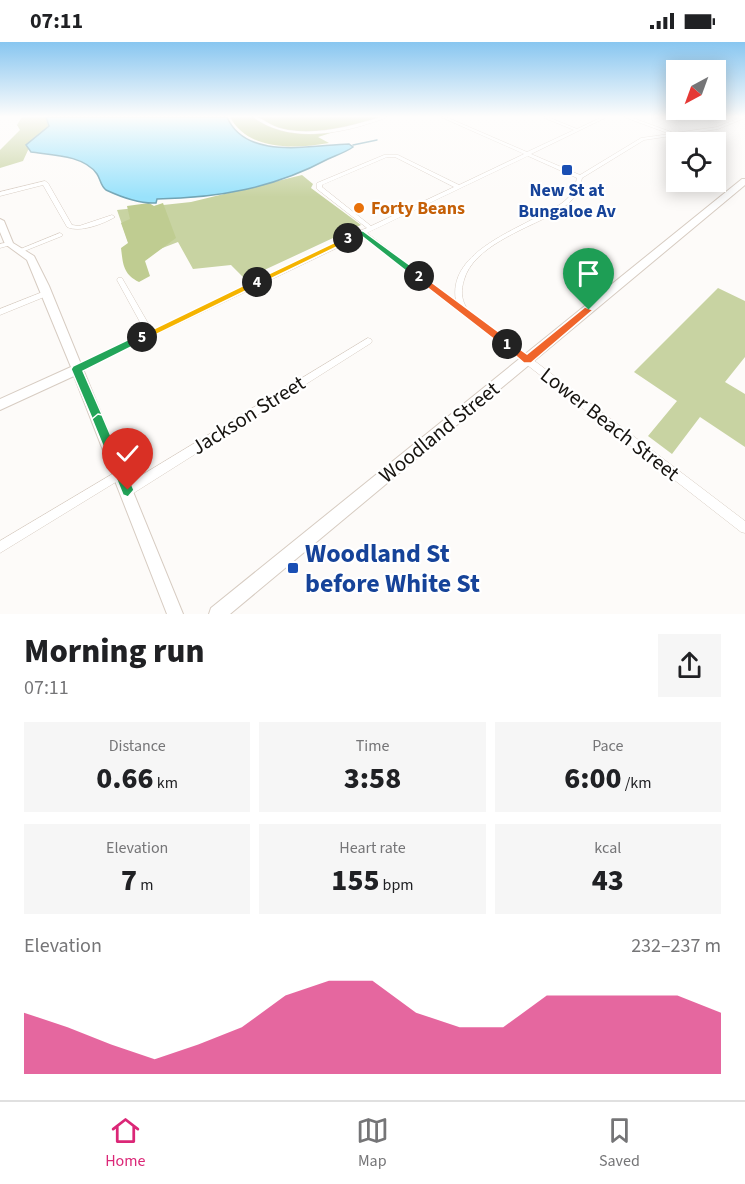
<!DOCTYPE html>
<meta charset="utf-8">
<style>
:root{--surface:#fff;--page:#f6f6f6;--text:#202124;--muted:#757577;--line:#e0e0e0;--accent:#db2777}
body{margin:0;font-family:"Source Sans 3",sans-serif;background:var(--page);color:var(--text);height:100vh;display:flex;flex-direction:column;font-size:22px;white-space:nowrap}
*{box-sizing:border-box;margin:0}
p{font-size:20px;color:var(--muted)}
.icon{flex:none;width:33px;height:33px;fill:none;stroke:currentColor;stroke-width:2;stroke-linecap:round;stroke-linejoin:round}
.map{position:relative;height:572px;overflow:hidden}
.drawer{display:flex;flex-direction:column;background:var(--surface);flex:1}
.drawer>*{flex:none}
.needle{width:39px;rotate:221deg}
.tools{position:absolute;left:666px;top:18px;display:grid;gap:12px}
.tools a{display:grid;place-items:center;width:60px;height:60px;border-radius:0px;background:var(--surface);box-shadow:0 3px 15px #0003;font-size:30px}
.pin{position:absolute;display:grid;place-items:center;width:51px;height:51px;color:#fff;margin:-62px -26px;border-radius:50% 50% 50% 0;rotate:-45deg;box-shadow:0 0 6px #0007}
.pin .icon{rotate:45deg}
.km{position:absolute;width:30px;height:30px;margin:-15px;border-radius:50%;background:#222;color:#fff;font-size:16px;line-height:30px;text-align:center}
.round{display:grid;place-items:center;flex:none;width:63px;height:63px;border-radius:0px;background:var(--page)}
.headline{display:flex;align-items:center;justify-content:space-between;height:102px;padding:0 24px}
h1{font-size:33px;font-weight:800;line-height:45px}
.metrics{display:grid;grid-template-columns:repeat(3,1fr);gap:9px;height:102px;padding:6px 24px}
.metrics div{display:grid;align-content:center;border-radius:0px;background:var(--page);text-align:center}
.metrics b{font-size:30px;font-weight:800}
.metrics small{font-size:16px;font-weight:400}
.metrics p{font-size:16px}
.chart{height:168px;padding:12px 24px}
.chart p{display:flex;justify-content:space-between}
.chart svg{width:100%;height:108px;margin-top:6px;fill:var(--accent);opacity:.7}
.status{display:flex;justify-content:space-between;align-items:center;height:42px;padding:0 30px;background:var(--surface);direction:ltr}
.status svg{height:16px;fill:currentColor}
.tabs{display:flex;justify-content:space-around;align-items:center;height:84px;border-top:2px solid var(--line);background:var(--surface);font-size:16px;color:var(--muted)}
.tabs a{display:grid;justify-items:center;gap:3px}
.tabs .current{color:var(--accent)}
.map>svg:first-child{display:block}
.green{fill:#c8d3a2}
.forest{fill:#bfcc91}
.water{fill:#99e2fb;stroke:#72a4b4;stroke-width:1.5}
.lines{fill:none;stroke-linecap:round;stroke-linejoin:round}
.stream{stroke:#72a4b4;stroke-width:1.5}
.street-casing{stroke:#d7ccc2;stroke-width:1}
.secondary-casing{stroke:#d7ccc2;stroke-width:2}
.street{fill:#fff;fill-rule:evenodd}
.secondary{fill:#fff;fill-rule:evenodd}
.split-1{fill:#f0652b;stroke:#fff;stroke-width:1.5}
.split-2{fill:#f0652b;stroke:#fff;stroke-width:1.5}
.split-3{fill:#22a559;stroke:#fff;stroke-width:1.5}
.split-4{fill:#f5b400;stroke:#fff;stroke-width:1.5}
.split-5{fill:#f5b400;stroke:#fff;stroke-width:1.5}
.split-6{fill:#22a559;stroke:#fff;stroke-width:1.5}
.split-7{fill:#22a559;stroke:#fff;stroke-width:1.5}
.transit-dot{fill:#1a4fb4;stroke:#fff;stroke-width:2}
.food-dot{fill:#e8710a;stroke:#fff;stroke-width:2}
.labels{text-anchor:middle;stroke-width:4.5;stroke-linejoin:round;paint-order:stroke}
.far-transit-label{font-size:18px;font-weight:bold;fill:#164399;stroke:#fff}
.far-food-label{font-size:18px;font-weight:bold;fill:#c56008;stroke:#fff;text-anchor:start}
.street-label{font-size:21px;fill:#16130f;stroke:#fff}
.near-transit-label{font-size:26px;font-weight:bold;fill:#164399;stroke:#fff;text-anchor:start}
</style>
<div class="status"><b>07:11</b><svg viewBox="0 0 49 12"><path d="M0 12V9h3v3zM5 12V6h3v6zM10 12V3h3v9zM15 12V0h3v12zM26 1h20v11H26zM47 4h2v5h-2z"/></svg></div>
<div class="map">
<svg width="745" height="572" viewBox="0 0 745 572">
<rect width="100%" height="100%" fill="#fdfbf9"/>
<path class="green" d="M22,75H47L48,84L29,106L23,119L0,126V108L20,88L17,83Z
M302,133L313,142L311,146L361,183L245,237L231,223L193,227L178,200L134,217L117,168L191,160Z
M718,246L745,259V315L725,340L745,352V405L700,375L672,412L648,394L677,359L634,330Z"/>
<path class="forest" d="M230,75H381L318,95L329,101C295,107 248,109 230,75Z
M149,161L154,164L163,161L176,196L145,219L150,234L139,240C123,232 123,222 121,206L128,201L121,181L130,177L127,164Z"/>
<path class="water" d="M46,75H227C246,119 311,103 349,102L353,105C346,110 337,113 328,117C274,146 218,156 157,157L156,161C139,162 121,155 106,148C100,143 101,138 97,132C84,113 51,113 31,110L26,103L49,84Z"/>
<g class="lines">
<path class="stream" d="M353,103L377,98"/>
<g class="street-casing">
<path id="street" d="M253,75C260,75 264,79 270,82C275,85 282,87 288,88C319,93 351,84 381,75H387C379,79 369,81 361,84C325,94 284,98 253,75Z
M441,75H446L527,110L574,88L542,75H548L577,87L602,75H607L531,112L580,133L641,96L670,92L624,75H630L674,91L717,85L742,75H745V76L718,87L644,98L582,136C580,145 577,153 570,160C565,165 557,169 551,173C523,188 473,205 464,238C461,248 461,256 466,265L465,266L745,479V491L741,490L362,194L80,329L77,330L74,329L73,327L74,325L146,291L117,238L118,236H122L152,288L358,190L359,189L367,186L317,147V141L384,113H398L459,143L524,112ZM528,114L577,136C576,140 575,145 573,149C567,160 555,166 544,171C512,190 447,212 456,259L367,191ZM387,115H395L454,145L371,184L322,145V143Z
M45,139L48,141L72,183L79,184L112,173L115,175C103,182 80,191 67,185L43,143L0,154V150Z
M60,191L63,193L62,194L22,210H18L17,209L18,208Z
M9,200L12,202L11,203L0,206V202Z
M45,249H47L50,251L49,253L0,273V267Z
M368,296L371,297L372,299L371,301L132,452L128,453L124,452L123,448L124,444Z
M121,427L124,429L126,432L124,435L0,511V499Z"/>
</g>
<g class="secondary-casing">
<path id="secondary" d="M742,137H745V143L230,572H209L211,566Z
M0,177L4,179L13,201L34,214L49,244L183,572H167L74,334L0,368V357L71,325L27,218L5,202L0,190Z"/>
</g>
<use href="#street" class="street"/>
<use href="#secondary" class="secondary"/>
</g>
<linearGradient id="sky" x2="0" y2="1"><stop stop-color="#88c6f0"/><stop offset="0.48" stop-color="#fefdfc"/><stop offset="1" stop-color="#fefdfc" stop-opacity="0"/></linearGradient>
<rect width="745" height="155" fill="url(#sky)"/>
<path class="split-1" d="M585,265L593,268L531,321H524L502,302L507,298L527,312Z"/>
<path class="split-2" d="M419,231L511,299V305H504L415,236V232Z"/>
<path class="split-3" d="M358,189H363L422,232V236H415L360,193L348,199L344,196Z"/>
<path class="split-4" d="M348,194L351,198L260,242L252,240Z"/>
<path class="split-5" d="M257,237L261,240L260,242L145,298H138L137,295Z"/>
<path class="split-6" d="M142,291L145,292V298L83,329L104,377L98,382L94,381L71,327L73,324Z"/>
<path class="split-7" d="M98,372L102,373L134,448L128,455L123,453L92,377Z"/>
<g class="transit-dot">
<rect x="561" y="122" width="12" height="12" rx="3"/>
<rect x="287" y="520" width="12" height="12" rx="3"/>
</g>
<circle class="food-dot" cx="359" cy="166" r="6"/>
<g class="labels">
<g class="far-transit-label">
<text x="567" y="154">New St at<tspan x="567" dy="21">Bungaloe Av</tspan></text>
</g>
<g class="far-food-label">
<text x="371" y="172">Forty Beans</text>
</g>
<g class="street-label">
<text transform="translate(248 373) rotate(-32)" y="7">Jackson Street</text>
<text transform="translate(610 382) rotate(38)" y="7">Lower Beach Street</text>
<text transform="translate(439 390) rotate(-39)" y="7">Woodland Street</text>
</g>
<g class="near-transit-label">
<text x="305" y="520">Woodland St<tspan x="305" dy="30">before White St</tspan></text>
</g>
</g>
</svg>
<div class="tools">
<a><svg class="needle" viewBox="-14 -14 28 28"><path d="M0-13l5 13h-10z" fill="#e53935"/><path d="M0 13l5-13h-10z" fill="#757577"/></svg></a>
<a><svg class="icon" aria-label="locate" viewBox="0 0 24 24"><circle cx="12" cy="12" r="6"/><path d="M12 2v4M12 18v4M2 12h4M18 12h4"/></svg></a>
</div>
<div class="pin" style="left:589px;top:268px;background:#1e9e55"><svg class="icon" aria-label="arrive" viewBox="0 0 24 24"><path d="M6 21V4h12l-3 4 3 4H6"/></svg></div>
<div class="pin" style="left:128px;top:448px;background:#d93025"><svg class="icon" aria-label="check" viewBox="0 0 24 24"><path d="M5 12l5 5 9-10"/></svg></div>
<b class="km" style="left:507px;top:302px">1</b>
<b class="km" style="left:419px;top:234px">2</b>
<b class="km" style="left:348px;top:196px">3</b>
<b class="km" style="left:257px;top:240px">4</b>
<b class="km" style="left:142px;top:295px">5</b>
</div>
<section class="drawer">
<div class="headline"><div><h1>Morning run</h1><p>07:11</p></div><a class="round"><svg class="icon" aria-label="share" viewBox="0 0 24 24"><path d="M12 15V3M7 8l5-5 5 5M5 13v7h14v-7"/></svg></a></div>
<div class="metrics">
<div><p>Distance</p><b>0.66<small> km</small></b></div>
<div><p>Time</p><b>3:58</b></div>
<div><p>Pace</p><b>6:00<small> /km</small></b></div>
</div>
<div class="metrics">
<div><p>Elevation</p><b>7<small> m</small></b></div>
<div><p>Heart rate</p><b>155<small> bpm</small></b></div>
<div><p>kcal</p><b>43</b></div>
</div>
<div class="chart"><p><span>Elevation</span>232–237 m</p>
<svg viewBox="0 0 160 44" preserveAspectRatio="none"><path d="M0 44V19L10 25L20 32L30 38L40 32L50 25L60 12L70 6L80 6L90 19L100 25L110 25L120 12L130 12L140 12L150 12L160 19V44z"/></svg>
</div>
</section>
<nav class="tabs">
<a class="current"><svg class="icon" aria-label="home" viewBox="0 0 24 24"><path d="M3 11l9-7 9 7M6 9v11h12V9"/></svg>Home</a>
<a><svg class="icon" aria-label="map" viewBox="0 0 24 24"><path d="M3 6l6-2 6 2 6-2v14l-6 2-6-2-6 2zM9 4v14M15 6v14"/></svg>Map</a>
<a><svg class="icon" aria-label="saved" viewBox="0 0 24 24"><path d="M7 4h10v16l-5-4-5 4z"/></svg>Saved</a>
</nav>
